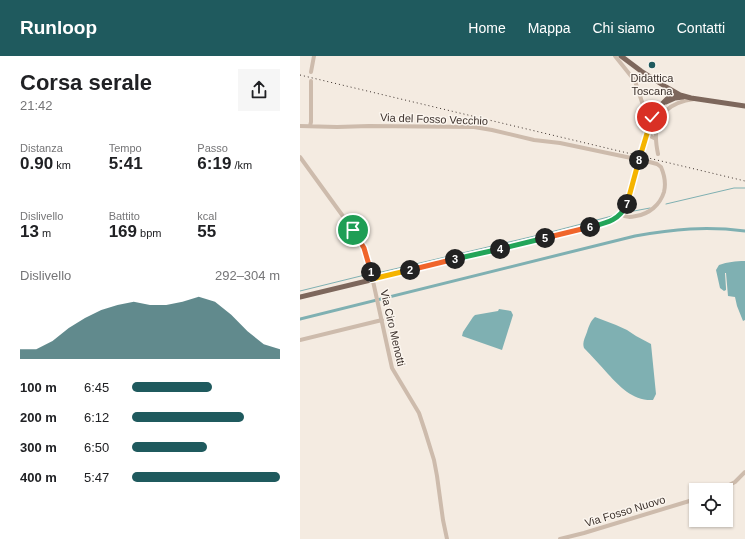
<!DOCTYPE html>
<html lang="it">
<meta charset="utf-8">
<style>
:root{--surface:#fff;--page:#f6f6f6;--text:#202124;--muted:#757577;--accent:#1f5a5e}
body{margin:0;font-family:Helvetica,sans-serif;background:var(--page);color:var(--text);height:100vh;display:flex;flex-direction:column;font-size:15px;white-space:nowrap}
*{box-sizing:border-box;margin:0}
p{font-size:13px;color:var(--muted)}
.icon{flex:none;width:22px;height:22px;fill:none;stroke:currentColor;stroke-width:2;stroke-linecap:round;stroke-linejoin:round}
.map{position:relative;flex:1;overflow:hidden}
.drawer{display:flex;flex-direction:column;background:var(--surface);width:300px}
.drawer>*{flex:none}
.tools{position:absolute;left:389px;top:427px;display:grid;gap:8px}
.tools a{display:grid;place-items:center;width:44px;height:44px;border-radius:0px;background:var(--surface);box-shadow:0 1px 3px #0004;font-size:20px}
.pin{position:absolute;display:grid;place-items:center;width:34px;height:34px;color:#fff;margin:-17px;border:2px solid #fff;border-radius:50%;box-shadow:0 1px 4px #0007}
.km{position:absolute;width:20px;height:20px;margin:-10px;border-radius:50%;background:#222;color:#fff;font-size:11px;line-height:20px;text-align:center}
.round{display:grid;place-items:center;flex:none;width:42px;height:42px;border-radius:0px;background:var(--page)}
.overview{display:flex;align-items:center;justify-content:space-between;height:68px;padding:0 20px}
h1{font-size:22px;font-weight:600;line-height:30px}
.stats{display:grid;grid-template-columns:repeat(3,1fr);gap:6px;height:68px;padding:4px 20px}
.stats div{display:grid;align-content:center}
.stats b{font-size:17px;font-weight:600}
.stats small{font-size:11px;font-weight:400}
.stats p{font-size:11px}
.chart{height:112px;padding:8px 20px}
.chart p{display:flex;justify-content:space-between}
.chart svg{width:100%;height:72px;margin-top:4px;fill:var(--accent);opacity:.7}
ul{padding:0 20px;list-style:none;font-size:13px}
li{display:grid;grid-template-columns:64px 48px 1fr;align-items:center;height:30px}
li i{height:10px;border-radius:5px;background:var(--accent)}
header{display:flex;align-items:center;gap:24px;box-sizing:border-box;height:56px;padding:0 20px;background:var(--accent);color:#fff}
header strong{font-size:19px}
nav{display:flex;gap:22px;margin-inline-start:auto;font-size:14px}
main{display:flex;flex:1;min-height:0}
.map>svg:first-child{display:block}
.water{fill:#7fb0b2}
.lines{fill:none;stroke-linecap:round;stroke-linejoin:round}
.stream{stroke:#7fb0b2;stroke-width:1}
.canal{stroke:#7fb0b2;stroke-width:3}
.minor{stroke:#cdbbac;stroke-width:4}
.major{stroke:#7d675c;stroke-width:5}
.rail{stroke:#3b302b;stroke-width:1;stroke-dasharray:1 3;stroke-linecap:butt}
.major-bridge{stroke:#7d675c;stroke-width:5}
.split-1-casing{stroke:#fff;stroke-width:8}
.split-2-casing{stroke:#fff;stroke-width:8}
.split-3-casing{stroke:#fff;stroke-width:8}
.split-4-casing{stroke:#fff;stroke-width:8}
.split-5-casing{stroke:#fff;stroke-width:8}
.split-6-casing{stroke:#fff;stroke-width:8}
.split-7-casing{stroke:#fff;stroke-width:8}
.split-8-casing{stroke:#fff;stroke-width:8}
.split-9-casing{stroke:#fff;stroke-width:8}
.split-1{stroke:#f0652b;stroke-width:5}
.split-2{stroke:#f5b400;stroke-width:5}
.split-3{stroke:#f0652b;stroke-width:5}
.split-4{stroke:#22a559;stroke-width:5}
.split-5{stroke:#22a559;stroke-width:5}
.split-6{stroke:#f0652b;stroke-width:5}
.split-7{stroke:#22a559;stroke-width:5}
.split-8{stroke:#f5b400;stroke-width:5}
.split-9{stroke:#f5b400;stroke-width:5}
.poi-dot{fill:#1f5a5e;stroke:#fbf5ee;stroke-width:1.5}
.labels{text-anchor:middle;stroke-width:3;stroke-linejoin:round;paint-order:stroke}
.poi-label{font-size:11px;fill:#3b302b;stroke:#fbf5ee}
.street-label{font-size:11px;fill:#3b302b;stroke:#fbf5ee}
</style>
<header>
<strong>Runloop</strong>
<nav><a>Home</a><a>Mappa</a><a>Chi siamo</a><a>Contatti</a></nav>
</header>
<main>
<section class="drawer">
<div class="overview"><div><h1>Corsa serale</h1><p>21:42</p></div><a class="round"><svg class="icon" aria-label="share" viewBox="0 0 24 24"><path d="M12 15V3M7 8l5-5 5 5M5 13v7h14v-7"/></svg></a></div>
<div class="stats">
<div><p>Distanza</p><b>0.90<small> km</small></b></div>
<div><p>Tempo</p><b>5:41</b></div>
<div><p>Passo</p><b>6:19<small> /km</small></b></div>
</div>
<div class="stats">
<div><p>Dislivello</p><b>13<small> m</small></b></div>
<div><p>Battito</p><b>169<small> bpm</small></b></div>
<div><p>kcal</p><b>55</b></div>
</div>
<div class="chart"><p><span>Dislivello</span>292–304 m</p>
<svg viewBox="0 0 160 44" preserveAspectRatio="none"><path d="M0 44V38L10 38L20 33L30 25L40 19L50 14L60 11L70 9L80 11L90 11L100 9L110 6L120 9L130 17L140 27L150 35L160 38V44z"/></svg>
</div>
<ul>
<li><b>100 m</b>6:45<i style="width:54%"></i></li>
<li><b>200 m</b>6:12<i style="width:76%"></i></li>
<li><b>300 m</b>6:50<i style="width:51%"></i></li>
<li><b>400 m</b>5:47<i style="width:100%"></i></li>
</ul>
</section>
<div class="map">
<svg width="445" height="483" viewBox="0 0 445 483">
<rect width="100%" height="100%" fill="#f4ebe1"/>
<path class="water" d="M445,205V264L443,265L437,250L435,241L428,240L426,217H425L426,232V234L424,235L420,232L416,214L419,209C428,206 435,205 445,205Z
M199,253L211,255L213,259L202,294L162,280L163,276L173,261L175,259L198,255Z
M295,261L316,269L327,274L336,280L351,288L356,338L353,344C333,345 320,331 308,318C300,309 292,300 284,292C282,286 285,282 287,276C289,270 290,266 295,261Z"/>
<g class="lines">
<path class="stream" d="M366,148L434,132H445
M334,155L350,152
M73,218L243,178L312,160
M0,235L69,218"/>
<path class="canal" d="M0,263L335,180C374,173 406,170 445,175"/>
<path class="minor" d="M315,0L335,25L345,55V67L346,74
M11,16L14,0
M0,70L37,71L69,70L174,71L192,74L234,84L260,87L336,103
M10,70L11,66V25
M350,80L356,83
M358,98C357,93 356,87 356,82C355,58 371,46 394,43
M0,101L53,174L65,195L71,216L92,312L119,357L125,375L134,404L137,420L143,464L147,483
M321,158C326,162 331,161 336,160C349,158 360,149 364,136C366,128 364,118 361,111L357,108L342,104
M0,284L82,264
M420,434L435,426L445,416
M260,483L284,477L396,443"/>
<path class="major" d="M321,0L341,15L366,31L380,39L391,42L445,50
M366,46L375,42L383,41
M351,64L356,54L371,39L374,37H376
M0,241L308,167C322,161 327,150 331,135"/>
<path class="rail" d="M0,19L445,125"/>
<path class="major-bridge" d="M331,135L351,64"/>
</g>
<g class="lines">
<g class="split-1-casing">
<path id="split-1" d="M53,174L64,192L71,216"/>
</g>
<g class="split-2-casing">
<path id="split-2" d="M71,216L72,223L110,214"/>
</g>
<g class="split-3-casing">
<path id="split-3" d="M110,214L155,203"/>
</g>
<g class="split-4-casing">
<path id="split-4" d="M155,203L200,193"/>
</g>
<g class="split-5-casing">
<path id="split-5" d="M200,193L245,182"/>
</g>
<g class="split-6-casing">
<path id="split-6" d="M245,182L290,171"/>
</g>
<g class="split-7-casing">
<path id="split-7" d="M290,171C306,167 319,165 327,148"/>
</g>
<g class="split-8-casing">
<path id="split-8" d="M327,148L339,104"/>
</g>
<g class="split-9-casing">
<path id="split-9" d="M339,104L352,61"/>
</g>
<use href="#split-1" class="split-1"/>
<use href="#split-2" class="split-2"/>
<use href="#split-3" class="split-3"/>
<use href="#split-4" class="split-4"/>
<use href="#split-5" class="split-5"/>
<use href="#split-6" class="split-6"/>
<use href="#split-7" class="split-7"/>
<use href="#split-8" class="split-8"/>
<use href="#split-9" class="split-9"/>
</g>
<circle class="poi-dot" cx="352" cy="9" r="4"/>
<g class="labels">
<g class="poi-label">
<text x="352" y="26">Didattica<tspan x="352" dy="13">Toscana</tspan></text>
</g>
<g class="street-label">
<text transform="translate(134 63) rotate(2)" y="4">Via del Fosso Vecchio</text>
<text transform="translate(93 272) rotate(77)" y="4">Via Ciro Menotti</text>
<text transform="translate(325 455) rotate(-17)" y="4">Via Fosso Nuovo</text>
</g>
</g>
</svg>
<div class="tools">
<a><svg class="icon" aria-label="locate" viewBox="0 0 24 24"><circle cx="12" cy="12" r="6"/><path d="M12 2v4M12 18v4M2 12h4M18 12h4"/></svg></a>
</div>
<div class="pin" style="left:53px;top:174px;background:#1e9e55"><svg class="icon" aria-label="arrive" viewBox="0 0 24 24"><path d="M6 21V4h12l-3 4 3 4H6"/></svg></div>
<div class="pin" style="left:352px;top:61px;background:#d93025"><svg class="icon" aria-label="check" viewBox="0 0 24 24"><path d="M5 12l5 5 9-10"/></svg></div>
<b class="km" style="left:71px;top:216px">1</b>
<b class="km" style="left:110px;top:214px">2</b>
<b class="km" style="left:155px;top:203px">3</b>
<b class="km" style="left:200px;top:193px">4</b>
<b class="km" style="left:245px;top:182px">5</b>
<b class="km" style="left:290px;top:171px">6</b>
<b class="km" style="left:327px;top:148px">7</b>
<b class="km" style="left:339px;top:104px">8</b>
</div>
</main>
